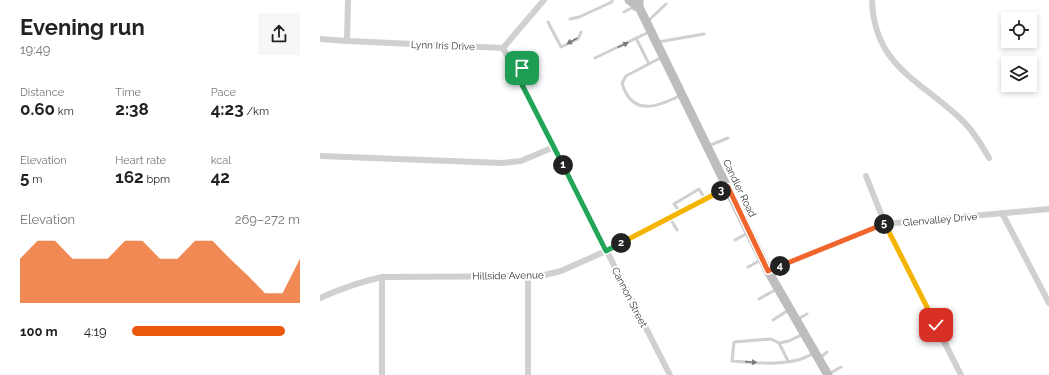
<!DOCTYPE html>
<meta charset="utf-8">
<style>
:root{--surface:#fff;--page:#f6f6f6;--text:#222;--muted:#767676;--accent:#ea580c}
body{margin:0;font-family:Raleway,sans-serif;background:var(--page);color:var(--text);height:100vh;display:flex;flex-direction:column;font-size:15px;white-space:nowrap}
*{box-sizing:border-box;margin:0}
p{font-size:13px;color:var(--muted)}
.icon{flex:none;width:22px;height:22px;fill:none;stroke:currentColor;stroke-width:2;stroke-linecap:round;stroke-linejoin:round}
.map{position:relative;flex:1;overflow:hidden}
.details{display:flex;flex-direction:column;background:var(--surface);width:320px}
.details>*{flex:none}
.controls{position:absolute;left:681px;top:12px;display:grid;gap:8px}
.controls a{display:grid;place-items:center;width:36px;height:36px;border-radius:0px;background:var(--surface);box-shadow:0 2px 6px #0003;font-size:20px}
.pin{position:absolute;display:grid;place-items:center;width:34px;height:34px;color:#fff;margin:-17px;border-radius:8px;box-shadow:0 2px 6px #0006}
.km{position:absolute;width:20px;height:20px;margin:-10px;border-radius:50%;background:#222;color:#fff;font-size:11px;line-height:20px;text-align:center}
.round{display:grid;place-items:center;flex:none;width:42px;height:42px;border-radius:0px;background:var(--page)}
.summary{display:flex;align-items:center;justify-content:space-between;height:68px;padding:0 20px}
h1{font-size:22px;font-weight:700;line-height:30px}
.figures{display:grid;grid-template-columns:repeat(3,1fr);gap:6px;height:68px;padding:4px 20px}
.figures div{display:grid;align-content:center}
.figures b{font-size:17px;font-weight:700}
.figures small{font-size:11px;font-weight:400}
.figures p{font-size:11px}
.chart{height:112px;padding:8px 20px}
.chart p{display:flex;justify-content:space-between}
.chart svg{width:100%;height:72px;margin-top:4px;fill:var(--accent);opacity:.7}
ul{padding:0 20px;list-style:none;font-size:13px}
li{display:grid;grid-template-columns:64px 48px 1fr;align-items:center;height:30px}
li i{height:10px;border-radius:5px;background:var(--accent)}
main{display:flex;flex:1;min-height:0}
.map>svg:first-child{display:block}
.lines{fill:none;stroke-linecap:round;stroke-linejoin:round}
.service{stroke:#d0d0d0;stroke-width:3}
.minor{stroke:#d0d0d0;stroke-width:6}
.secondary{stroke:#bdbdbd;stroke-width:9}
.oneway{fill:#7a7a7a}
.split-1-casing{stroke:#fff;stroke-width:8}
.split-2-casing{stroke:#fff;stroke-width:8}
.split-3-casing{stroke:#fff;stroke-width:8}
.split-4-casing{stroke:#fff;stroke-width:8}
.split-5-casing{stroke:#fff;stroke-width:8}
.split-6-casing{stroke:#fff;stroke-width:8}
.split-1{stroke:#22a559;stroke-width:5}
.split-2{stroke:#22a559;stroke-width:5}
.split-3{stroke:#f5b400;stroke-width:5}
.split-4{stroke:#f0652b;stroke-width:5}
.split-5{stroke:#f0652b;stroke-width:5}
.split-6{stroke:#f5b400;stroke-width:5}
.labels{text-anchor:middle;stroke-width:4;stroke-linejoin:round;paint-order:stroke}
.street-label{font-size:10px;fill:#333;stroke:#fff}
</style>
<main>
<section class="details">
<div class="summary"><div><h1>Evening run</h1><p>19:49</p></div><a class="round"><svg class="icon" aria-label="share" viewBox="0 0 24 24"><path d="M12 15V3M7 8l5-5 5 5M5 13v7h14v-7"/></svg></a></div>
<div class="figures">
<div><p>Distance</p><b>0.60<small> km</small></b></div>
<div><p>Time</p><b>2:38</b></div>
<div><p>Pace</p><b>4:23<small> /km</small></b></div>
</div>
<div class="figures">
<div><p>Elevation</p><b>5<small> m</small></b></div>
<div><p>Heart rate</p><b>162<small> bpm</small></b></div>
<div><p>kcal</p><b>42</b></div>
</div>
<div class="chart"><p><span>Elevation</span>269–272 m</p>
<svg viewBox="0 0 160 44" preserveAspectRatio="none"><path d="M0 44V17L10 6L20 6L30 17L40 17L50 17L60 6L70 6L80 17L90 17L100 6L110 6L120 17L130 27L140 38L150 38L160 17V44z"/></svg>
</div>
<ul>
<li><b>100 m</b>4:19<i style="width:91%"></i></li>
</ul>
</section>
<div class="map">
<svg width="729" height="375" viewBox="0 0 729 375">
<rect width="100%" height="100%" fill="#fff"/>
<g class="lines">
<path class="service" d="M304,12L311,8L317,10
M250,19L259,17L292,2V0
M328,21L346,4
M228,22L241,47L258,39L261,32
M316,38L329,64
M338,42L384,34
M342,57L306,76L302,83C312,117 338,107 361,95
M275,58L329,32
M195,71L202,68
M388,146L408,138
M360,212L354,204L379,189L385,199
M350,218L357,230
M415,240L428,233
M428,267L441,260
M439,299L457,289
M478,319L487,314
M453,320L470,309
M459,343L469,341L483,334
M500,358L507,352
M468,361L459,343L451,339L414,342L412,361C434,363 456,365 478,360C483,359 489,355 495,353
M509,374L521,367"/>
<path class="minor" d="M552,0C554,67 601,80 643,121C654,132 661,144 669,158
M0,39L27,41L183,48L224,0
M27,41L28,0
M183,48L350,375
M0,156L182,163L201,161L234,147
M546,176L565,224L641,375
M682,213L729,303
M448,271L565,224L729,209
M62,277V375
M0,298C20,289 40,282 62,277L220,276L241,271L286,251L408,187
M208,375V277"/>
<path class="secondary" d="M309,0L319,7
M319,0V7L448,271L508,375"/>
</g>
<defs><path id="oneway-solid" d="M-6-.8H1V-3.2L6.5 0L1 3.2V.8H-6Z"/></defs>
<g class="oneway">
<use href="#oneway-solid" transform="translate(252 41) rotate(150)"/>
<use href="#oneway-solid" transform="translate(303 45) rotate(-26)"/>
<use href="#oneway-solid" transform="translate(431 362) rotate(4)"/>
</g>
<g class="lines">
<g class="split-1-casing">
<path id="split-1" d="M202,68L195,71L243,165"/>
</g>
<g class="split-2-casing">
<path id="split-2" d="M243,165L286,251L301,243"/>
</g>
<g class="split-3-casing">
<path id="split-3" d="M301,243L401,191"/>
</g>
<g class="split-4-casing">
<path id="split-4" d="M401,191L408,187L448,271L460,266"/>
</g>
<g class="split-5-casing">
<path id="split-5" d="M460,266L564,224"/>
</g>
<g class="split-6-casing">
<path id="split-6" d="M564,224H565L616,325"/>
</g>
<use href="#split-1" class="split-1"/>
<use href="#split-2" class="split-2"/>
<use href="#split-3" class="split-3"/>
<use href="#split-4" class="split-4"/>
<use href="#split-5" class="split-5"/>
<use href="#split-6" class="split-6"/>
</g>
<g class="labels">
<g class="street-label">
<text transform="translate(123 45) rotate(2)" y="4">Lynn Iris Drive</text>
<text transform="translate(420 188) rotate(64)" y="4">Candler Road</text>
<text transform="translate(620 219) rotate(-5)" y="4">Glenvalley Drive</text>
<text transform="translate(188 275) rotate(-1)" y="4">Hillside Avenue</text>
<text transform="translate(310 297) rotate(63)" y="4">Cannon Street</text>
</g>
</g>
</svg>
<div class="controls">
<a><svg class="icon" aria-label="locate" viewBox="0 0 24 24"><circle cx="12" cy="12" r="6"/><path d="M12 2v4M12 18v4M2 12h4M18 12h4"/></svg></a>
<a><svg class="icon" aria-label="layers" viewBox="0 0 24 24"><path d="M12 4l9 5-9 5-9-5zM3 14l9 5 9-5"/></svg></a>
</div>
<div class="pin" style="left:202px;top:68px;background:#1e9e55"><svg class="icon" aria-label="arrive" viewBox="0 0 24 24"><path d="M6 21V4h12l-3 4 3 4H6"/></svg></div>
<div class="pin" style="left:616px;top:325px;background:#d93025"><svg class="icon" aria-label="check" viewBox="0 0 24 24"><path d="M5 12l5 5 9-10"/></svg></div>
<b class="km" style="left:243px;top:165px">1</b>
<b class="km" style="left:301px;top:243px">2</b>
<b class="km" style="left:401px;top:191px">3</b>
<b class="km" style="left:460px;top:266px">4</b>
<b class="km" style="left:564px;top:224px">5</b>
</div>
</main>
